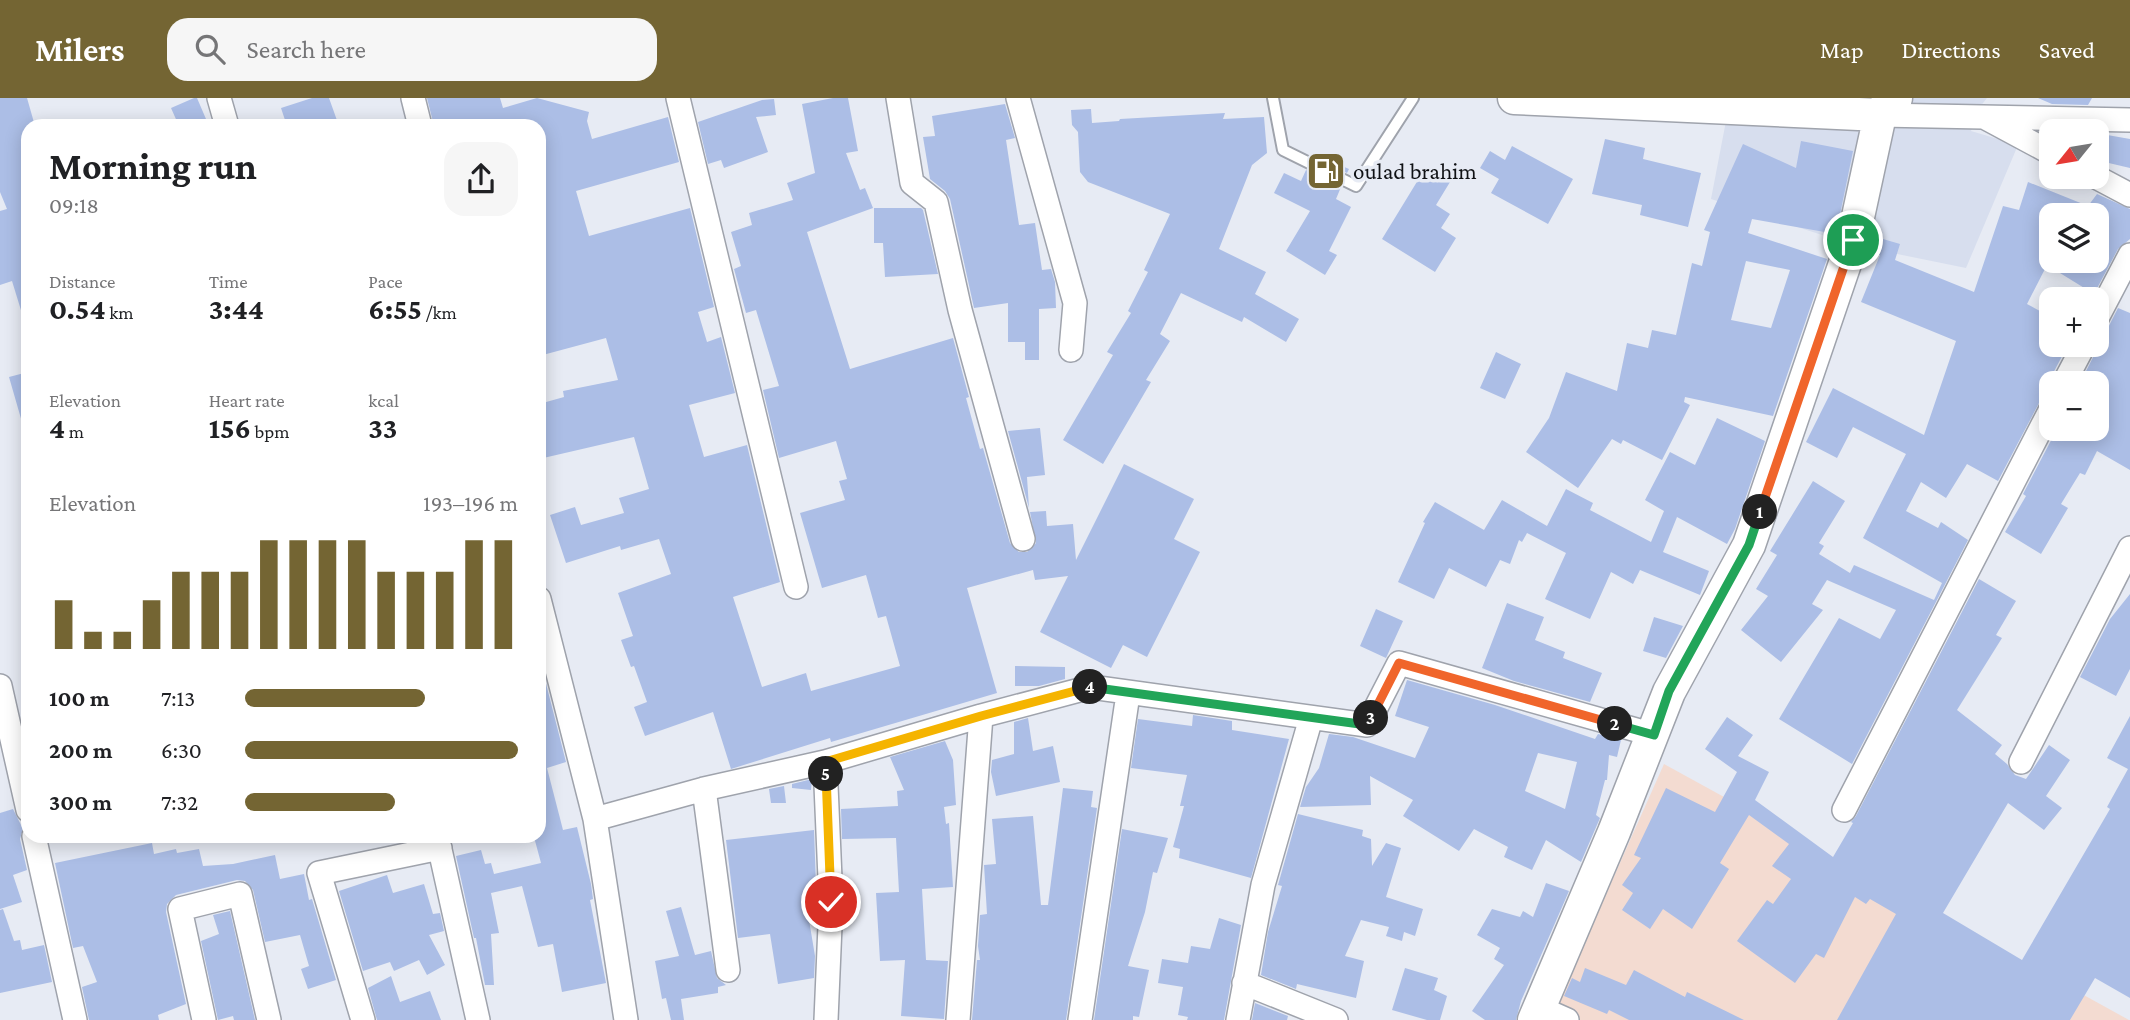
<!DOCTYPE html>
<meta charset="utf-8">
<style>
:root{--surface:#fff;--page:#f6f6f6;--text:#202124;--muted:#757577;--accent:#746533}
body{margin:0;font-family:"Crimson Pro",serif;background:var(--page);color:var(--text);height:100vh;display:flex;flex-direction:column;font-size:26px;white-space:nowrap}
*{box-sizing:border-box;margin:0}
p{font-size:23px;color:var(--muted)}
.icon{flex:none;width:38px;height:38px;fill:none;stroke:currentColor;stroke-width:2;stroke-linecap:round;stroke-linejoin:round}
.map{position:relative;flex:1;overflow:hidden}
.side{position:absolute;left:21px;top:21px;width:525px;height:724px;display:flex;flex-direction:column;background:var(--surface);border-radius:21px;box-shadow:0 4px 18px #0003}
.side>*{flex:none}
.needle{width:46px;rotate:240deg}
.tools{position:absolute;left:2039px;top:21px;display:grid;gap:14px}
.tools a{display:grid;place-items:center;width:70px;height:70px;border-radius:14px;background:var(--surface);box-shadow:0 4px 18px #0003;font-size:35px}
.pin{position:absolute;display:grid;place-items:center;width:60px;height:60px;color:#fff;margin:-30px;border:4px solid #fff;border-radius:50%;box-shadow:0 2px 7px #0007}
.km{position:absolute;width:35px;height:35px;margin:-18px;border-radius:50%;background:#222;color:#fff;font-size:19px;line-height:35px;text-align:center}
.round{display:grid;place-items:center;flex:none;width:74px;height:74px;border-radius:21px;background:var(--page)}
.head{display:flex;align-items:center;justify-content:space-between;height:119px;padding:0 28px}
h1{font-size:38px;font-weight:700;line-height:52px}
.stats{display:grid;grid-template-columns:repeat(3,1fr);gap:10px;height:119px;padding:7px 28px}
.stats div{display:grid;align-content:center}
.stats b{font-size:30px;font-weight:700}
.stats small{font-size:19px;font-weight:400}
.stats p{font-size:19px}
.chart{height:196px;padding:14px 28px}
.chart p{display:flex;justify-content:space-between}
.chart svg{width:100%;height:126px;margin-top:7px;stroke:var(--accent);stroke-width:6}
ul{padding:0 28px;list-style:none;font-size:23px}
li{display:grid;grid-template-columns:112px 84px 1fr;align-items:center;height:52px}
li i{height:18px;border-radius:9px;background:var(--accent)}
header{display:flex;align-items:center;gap:42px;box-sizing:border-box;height:98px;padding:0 35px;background:var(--accent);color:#fff}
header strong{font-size:33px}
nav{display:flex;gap:38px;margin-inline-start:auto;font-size:24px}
.search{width:490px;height:63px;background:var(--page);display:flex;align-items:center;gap:18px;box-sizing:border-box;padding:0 24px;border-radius:21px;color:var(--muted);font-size:26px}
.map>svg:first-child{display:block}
.built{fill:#d7deee}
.industrial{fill:#f3dbd1}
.building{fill:#acbee6;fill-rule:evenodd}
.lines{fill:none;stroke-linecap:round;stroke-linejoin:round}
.service-casing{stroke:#9fa3ac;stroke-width:14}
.minor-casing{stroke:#9fa3ac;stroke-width:26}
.secondary-casing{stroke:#9fa3ac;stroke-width:35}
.service{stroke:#fff;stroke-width:10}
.minor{stroke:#fff;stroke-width:23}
.secondary{stroke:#fff;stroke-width:32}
.split-1-casing{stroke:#fff;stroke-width:14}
.split-2-casing{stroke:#fff;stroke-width:14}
.split-3-casing{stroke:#fff;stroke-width:14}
.split-4-casing{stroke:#fff;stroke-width:14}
.split-5-casing{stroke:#fff;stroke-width:14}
.split-6-casing{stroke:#fff;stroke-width:14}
.split-1{stroke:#f0652b;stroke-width:9}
.split-2{stroke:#22a559;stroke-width:9}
.split-3{stroke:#f0652b;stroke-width:9}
.split-4{stroke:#22a559;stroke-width:9}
.split-5{stroke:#f5b400;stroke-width:9}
.split-6{stroke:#f5b400;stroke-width:9}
.labels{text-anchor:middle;stroke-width:7;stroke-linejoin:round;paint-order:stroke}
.poi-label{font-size:23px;fill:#101215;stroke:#e7ebf4;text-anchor:start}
</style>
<header>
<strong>Milers</strong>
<div class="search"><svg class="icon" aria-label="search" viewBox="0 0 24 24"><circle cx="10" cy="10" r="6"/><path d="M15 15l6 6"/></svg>Search here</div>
<nav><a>Map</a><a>Directions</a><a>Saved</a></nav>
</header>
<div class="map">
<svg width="2130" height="922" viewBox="0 0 2130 922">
<rect width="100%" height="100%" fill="#e7ebf4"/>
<path class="built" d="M1843,0H1987L1979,10L1971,33L2018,47L1966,170L1853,147L1711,101L1726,23L1839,31Z"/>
<path class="industrial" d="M1664,666L2129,922H1550Z"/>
<path class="building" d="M0,0H27L35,28H28V222H24L12,183L0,187V113L7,111L0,94Z
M194,0H197L209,28H179L171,10Z
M312,0H329L339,28H287L281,10Z
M427,0H500L503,10L537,0L589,14L587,23L592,41L668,19L679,64L576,93L589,138L690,110L714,209L698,214L707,244L721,239L735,295L689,307L704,359L747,347L780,484L733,499L762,589L806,575L811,593L900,568L886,518L878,520L866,477L822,490L800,415L845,402L839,383L847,381L836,343L779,360L763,292L779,288L756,212L746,215L734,171L741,168L731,134L752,127L749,115L793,102L787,85L815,75L802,6L833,0H848L858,53L846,55L860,92L865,90L873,110L807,134L850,271L953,240L969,299L966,300L980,351L983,350L1010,445L1019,454H1027L1036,445L1030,414L1046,413L1047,428L1073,426L1076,462L1124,366L1194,401L1174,441L1200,454L1147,559L1123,547L1111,570L1040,534L1068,478L1035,482L1033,472L967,490L997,595L831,644L830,640L731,671L713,614L645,638L634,609L647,604L634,568L631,569L621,542L633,538L618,495L671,476L659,441L621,452L620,448L566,465L550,417L575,409L581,427L624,415L619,400L649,391L634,339L539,361V306L564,299L563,293L618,282L606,240L539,258V28H434Z
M2038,0H2092L2088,7L2052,6Z
M774,1L776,17L756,19L768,54L724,70L721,62L708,66L698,24L762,2Z
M1005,6L1015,40L1006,42L1019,127L1035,125L1042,172L1051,171L1055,184L1056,210L1039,211V262H1025V244H1008V205L974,210L950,101L945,93L930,81L923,39L935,38L932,18Z
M1091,11L1092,25L1119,23L1120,21L1225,15L1223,21L1264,19L1267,55L1252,67L1219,151L1266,174L1255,196L1299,221L1286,244L1244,219L1242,224L1181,195L1160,236L1170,243L1146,282L1151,284L1103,366L1063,342L1113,257L1107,254L1131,215L1128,213L1148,174L1144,172L1170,116L1088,84L1080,74L1078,34L1072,27L1071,12Z
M2096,35L2130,41V70L2096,62Z
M1605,41L1645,50L1643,61L1701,75L1688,129L1640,117L1642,107L1592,96Z
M1801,43L1853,53L1836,136L1752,121L1748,135L1827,161L1773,318L1685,299L1684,304L1690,307L1662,362L1623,342L1621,346L1612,341L1578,390L1526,354L1549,320L1566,274L1617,293L1627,245L1648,250L1652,232L1676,237L1692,165L1702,168L1710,134L1704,132L1743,46L1796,70ZM1746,163L1790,172L1771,230L1731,222Z
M1512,48L1573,81L1548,126L1491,95L1499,81L1480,70L1490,53L1505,62Z
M1312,55L1349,71L1347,75L1312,57Z
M1426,69L1450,84L1436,107L1450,116L1441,130L1456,140L1435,174L1382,141Z
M1306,72L1341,89L1336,101L1351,109L1329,153L1337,157L1325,177L1286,153L1310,113L1274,95L1284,75L1301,83Z
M2028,84L2088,108L2097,96L2130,111V141L2118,151L2094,196L2047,167L2027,206L2051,219V247H2068L2051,279V297L2044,299L2039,305L1998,383L1967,366L1946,400L1921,384L1906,413L1938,430L1941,424L1968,442L1852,666L1779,621L1839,520L1880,541L1896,512L1827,482L1812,506L1823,512L1781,564L1741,532L1768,498L1756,491L1777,457L1770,453L1813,383L1845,403L1819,445L1824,448L1819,456L1850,475L1854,467L1934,502L1942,485L1863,440L1906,356L1853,329L1837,360L1806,344L1833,290L1924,337L1956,243L1861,204L1880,157H1878L1883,141L1900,146L1895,162L1974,194L2003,108L2019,112ZM2051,117H2096V163H2050Z
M874,110H921L923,112L938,176L885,179L883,145H874Z
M2118,210L2130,215V372L2097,353L2085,377L2080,375L2061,406L2068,410L2041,456L2005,434L2026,398L2023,396L2057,331H2096V285H2080Z
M1496,254L1521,266L1505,301L1480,290Z
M28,274V330L24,331L9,279Z
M1717,320L1765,343L1735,431L1727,446L1677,419L1663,454L1709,473L1700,497L1640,472L1633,486L1611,474L1590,521L1545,501L1566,455L1527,435L1522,444L1519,442L1510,466L1500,462L1486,489L1449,470L1434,501L1398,484L1425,425L1423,424L1435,404L1484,432L1502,402L1547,428L1566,391L1593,405L1590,412L1651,444L1664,413L1645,402L1670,354L1695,367Z
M1040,330L1045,377L1027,379L1029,410L1008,333Z
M1979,481L2016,503L1996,537L2002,540L1957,612L2002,647L1995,656L2007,666L2015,677L2026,681L2049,647L2070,662L2046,698L2062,710L2044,732L2008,705L1943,815L2022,862L2110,711L2107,709L2128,671L2107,660L2130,618V900L2095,880L2070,922H1837L1896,816L1870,801L1866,806L1855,799L1824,860L1816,856L1795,885L1737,843L1767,802L1773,806L1791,781L1772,768L1789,746L1749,717L1720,765L1729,771L1692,831L1663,811L1650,831L1622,812L1633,795L1622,787L1641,760L1634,757L1666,690L1715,714L1737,674L1705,651L1727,619L1753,637L1738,658L1769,674L1755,702L1833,759L1853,725L1851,724L1856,718Z
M2130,496V571L2116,598L2080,579L2110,521Z
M1507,505L1544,519L1535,542L1565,554L1563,560L1602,575L1590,604L1514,583L1482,570Z
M1376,511L1403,523L1386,560L1360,548Z
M1654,519L1683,528L1666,560L1643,553Z
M1015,568L1065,569V581L1039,588H1015Z
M539,570H542L566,664L547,670L563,732L577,729L591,786L593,801L590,802L606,885L562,894L553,846L538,849L522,788L491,795L499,835L491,836L494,887H485L476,840H474L456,758L481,752L485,766L491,765L494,776L541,765L534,739L539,738Z
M1407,582L1495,607L1595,641L1598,636L1621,642L1617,659L1609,657L1607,682H1605L1596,717L1600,720L1581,764L1546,742L1532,772L1504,759L1508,749L1474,731L1459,753L1403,718L1413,702L1370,678L1371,707L1300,709L1306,689L1319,670L1329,636L1353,639L1415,660L1429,629L1395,618ZM1538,655L1577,664L1565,711L1525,693Z
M1193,617L1232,623V632L1289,641L1251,780L1179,760L1180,751L1173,749L1184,708H1180L1187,677L1131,670L1138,621L1192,628Z
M1028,620L1033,653L1053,648L1060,684L996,698L991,674L992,662L1014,656V624Z
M945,643L953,662L956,707L944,709L946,726L949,725L953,789L922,791L926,862L948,863L944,921L901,918L905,862L880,863L876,795L899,794L896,740L842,741L841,711L898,708L897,693L904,692L890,659Z
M812,681L811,692L792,690V686Z
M784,688L786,705H771L769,691Z
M1063,690L1093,693L1091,709L1097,710L1066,922H972L977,862H980L978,848L980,817L987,816L984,767L996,766L992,721L1033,718L1041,807H1048Z
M13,711L23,731L20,741L27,772L13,777L22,804L0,811V715Z
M1298,716L1363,732L1362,738L1371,741L1372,768L1386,745L1401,750L1386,799L1423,811L1415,838L1404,834L1402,843L1386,838L1389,829L1361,822L1345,858L1364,863L1356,900L1297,886L1296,891L1261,877L1268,834L1282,788L1278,787Z
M1122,731L1168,740L1157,775L1153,774L1145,814L1128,868L1149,872L1139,919L1133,918V922H1094Z
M814,732L817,815L808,816L815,858L814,880L778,886L770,836L738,840L726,742Z
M152,745L154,756L176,751L177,755L199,751L203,768L233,766L275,757L280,781L304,776L309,802L312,801L336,882L308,891L301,871L309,868L300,837L265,844L253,792L245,783L237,782L176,797L167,806L166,814L186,906L158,917L159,922H89L82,889L97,884L83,848L73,850L55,765Z
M387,777L393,795L424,786L433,816L440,815L444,833L429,837L445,867L427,877L419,862L394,873L390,864L363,873L339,793Z
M1546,785L1569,793L1521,903L1516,922H1485L1472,913L1504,867L1494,861L1500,850L1477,837L1492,811L1520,819L1523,813L1533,819Z
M681,809L695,857L711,853L717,880L726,887L718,889V895L681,901L684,922H671L666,900L662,901L655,863L679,858L666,813Z
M3,811L14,843L20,842L22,852L44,847L52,884L0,895V812Z
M230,813L255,922H234L233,918L218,922L201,843L219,836L213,817Z
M1219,820L1241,827L1224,922H1187L1188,919L1178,917L1183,889L1158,885L1162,861L1188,865L1191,848L1210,851Z
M1405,870L1438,880L1434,892L1447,898L1440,922H1427L1392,912Z
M1585,870L1626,887L1634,872L1685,899L1687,894L1744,922H1629L1609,912L1607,916L1564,898L1572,880L1580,884Z
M391,878L400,904L430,893L441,922H377L368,890Z
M1255,905L1288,918L1287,922H1252Z"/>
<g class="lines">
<g class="service-casing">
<path id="service" d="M1273,0L1283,52L1356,88L1413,0"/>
</g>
<g class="minor-casing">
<path id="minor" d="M219,0L227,28
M413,0L420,28
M678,0L796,489
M898,0L912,85L936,104L960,212L1023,441
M1018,0L1075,205L1071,252
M1881,7L1880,17L2130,22
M1986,20L2051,55
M2096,79L2130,97
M2096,222L2130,157
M2064,285L2084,247
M539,501L595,721L704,691L825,664L981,618L1091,589L1367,627L1399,565L1654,637
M0,588L28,712
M825,664L831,804L826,922
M2021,664L2130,450
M704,691L728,872
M1844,712L2051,311
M595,721L626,922
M34,738L75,922
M437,738L478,922
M1244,885L1336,922
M1540,910L1567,922
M204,922L180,811L240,796L269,922
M363,922L319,775L440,750
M958,922L981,618
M1080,922L1128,596
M1238,922L1263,787L1311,620"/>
</g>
<g class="secondary-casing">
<path id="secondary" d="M1514,0L1880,17L1896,0
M1534,922L1614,734L1669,594L1749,447L1853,142L1880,17"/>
</g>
<use href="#service" class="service"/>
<use href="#minor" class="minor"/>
<use href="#secondary" class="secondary"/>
</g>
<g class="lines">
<g class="split-1-casing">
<path id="split-1" d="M1760,414L1853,142"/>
</g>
<g class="split-2-casing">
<path id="split-2" d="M1615,626L1654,637L1669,593L1749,447L1760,414"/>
</g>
<g class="split-3-casing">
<path id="split-3" d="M1371,620L1399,565L1615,626"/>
</g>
<g class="split-4-casing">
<path id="split-4" d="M1090,589L1367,627L1371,620"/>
</g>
<g class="split-5-casing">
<path id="split-5" d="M826,676L825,664L981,618L1090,589"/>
</g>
<g class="split-6-casing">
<path id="split-6" d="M826,676L831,804"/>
</g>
<use href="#split-1" class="split-1"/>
<use href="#split-2" class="split-2"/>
<use href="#split-3" class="split-3"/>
<use href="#split-4" class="split-4"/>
<use href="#split-5" class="split-5"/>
<use href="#split-6" class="split-6"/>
</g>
<defs>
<g id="fuel-square" transform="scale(2.0125)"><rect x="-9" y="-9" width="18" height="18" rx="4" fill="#746533" stroke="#e7ebf4"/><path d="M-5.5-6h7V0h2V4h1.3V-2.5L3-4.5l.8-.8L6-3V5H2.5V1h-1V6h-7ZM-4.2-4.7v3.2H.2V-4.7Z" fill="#fff"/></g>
</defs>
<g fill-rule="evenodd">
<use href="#fuel-square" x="1326" y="73"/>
</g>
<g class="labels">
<g class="poi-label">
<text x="1353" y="81">oulad brahim</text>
</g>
</g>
</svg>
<div class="tools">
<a><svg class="needle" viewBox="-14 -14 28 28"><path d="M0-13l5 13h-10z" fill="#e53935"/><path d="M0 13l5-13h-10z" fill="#757577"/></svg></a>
<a><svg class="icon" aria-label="layers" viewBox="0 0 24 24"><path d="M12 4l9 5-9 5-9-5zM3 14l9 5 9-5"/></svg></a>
<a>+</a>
<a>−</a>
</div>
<div class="pin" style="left:1853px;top:142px;background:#1e9e55"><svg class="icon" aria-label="arrive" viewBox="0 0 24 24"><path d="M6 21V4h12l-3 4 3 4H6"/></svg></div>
<div class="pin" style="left:831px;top:804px;background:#d93025"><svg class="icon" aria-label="check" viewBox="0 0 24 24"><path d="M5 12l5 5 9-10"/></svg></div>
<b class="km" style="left:1760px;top:414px">1</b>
<b class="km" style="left:1615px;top:626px">2</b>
<b class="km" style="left:1371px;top:620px">3</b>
<b class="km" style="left:1090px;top:589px">4</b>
<b class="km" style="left:826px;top:676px">5</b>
<section class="side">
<div class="head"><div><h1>Morning run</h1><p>09:18</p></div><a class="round"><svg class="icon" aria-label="share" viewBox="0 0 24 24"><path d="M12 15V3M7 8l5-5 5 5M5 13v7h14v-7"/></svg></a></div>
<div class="stats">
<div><p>Distance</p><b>0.54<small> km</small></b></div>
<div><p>Time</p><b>3:44</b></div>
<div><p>Pace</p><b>6:55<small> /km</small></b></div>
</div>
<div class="stats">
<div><p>Elevation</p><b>4<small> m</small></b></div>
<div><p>Heart rate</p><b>156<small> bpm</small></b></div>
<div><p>kcal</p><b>33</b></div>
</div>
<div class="chart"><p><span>Elevation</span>193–196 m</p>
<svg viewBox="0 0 160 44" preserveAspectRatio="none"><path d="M5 44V27M15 44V38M25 44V38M35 44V27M45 44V17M55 44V17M65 44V17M75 44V6M85 44V6M95 44V6M105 44V6M115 44V17M125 44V17M135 44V17M145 44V6M155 44V6"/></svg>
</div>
<ul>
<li><b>100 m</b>7:13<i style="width:66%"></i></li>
<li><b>200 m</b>6:30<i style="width:100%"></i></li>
<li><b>300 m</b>7:32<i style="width:55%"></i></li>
</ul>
</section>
</div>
